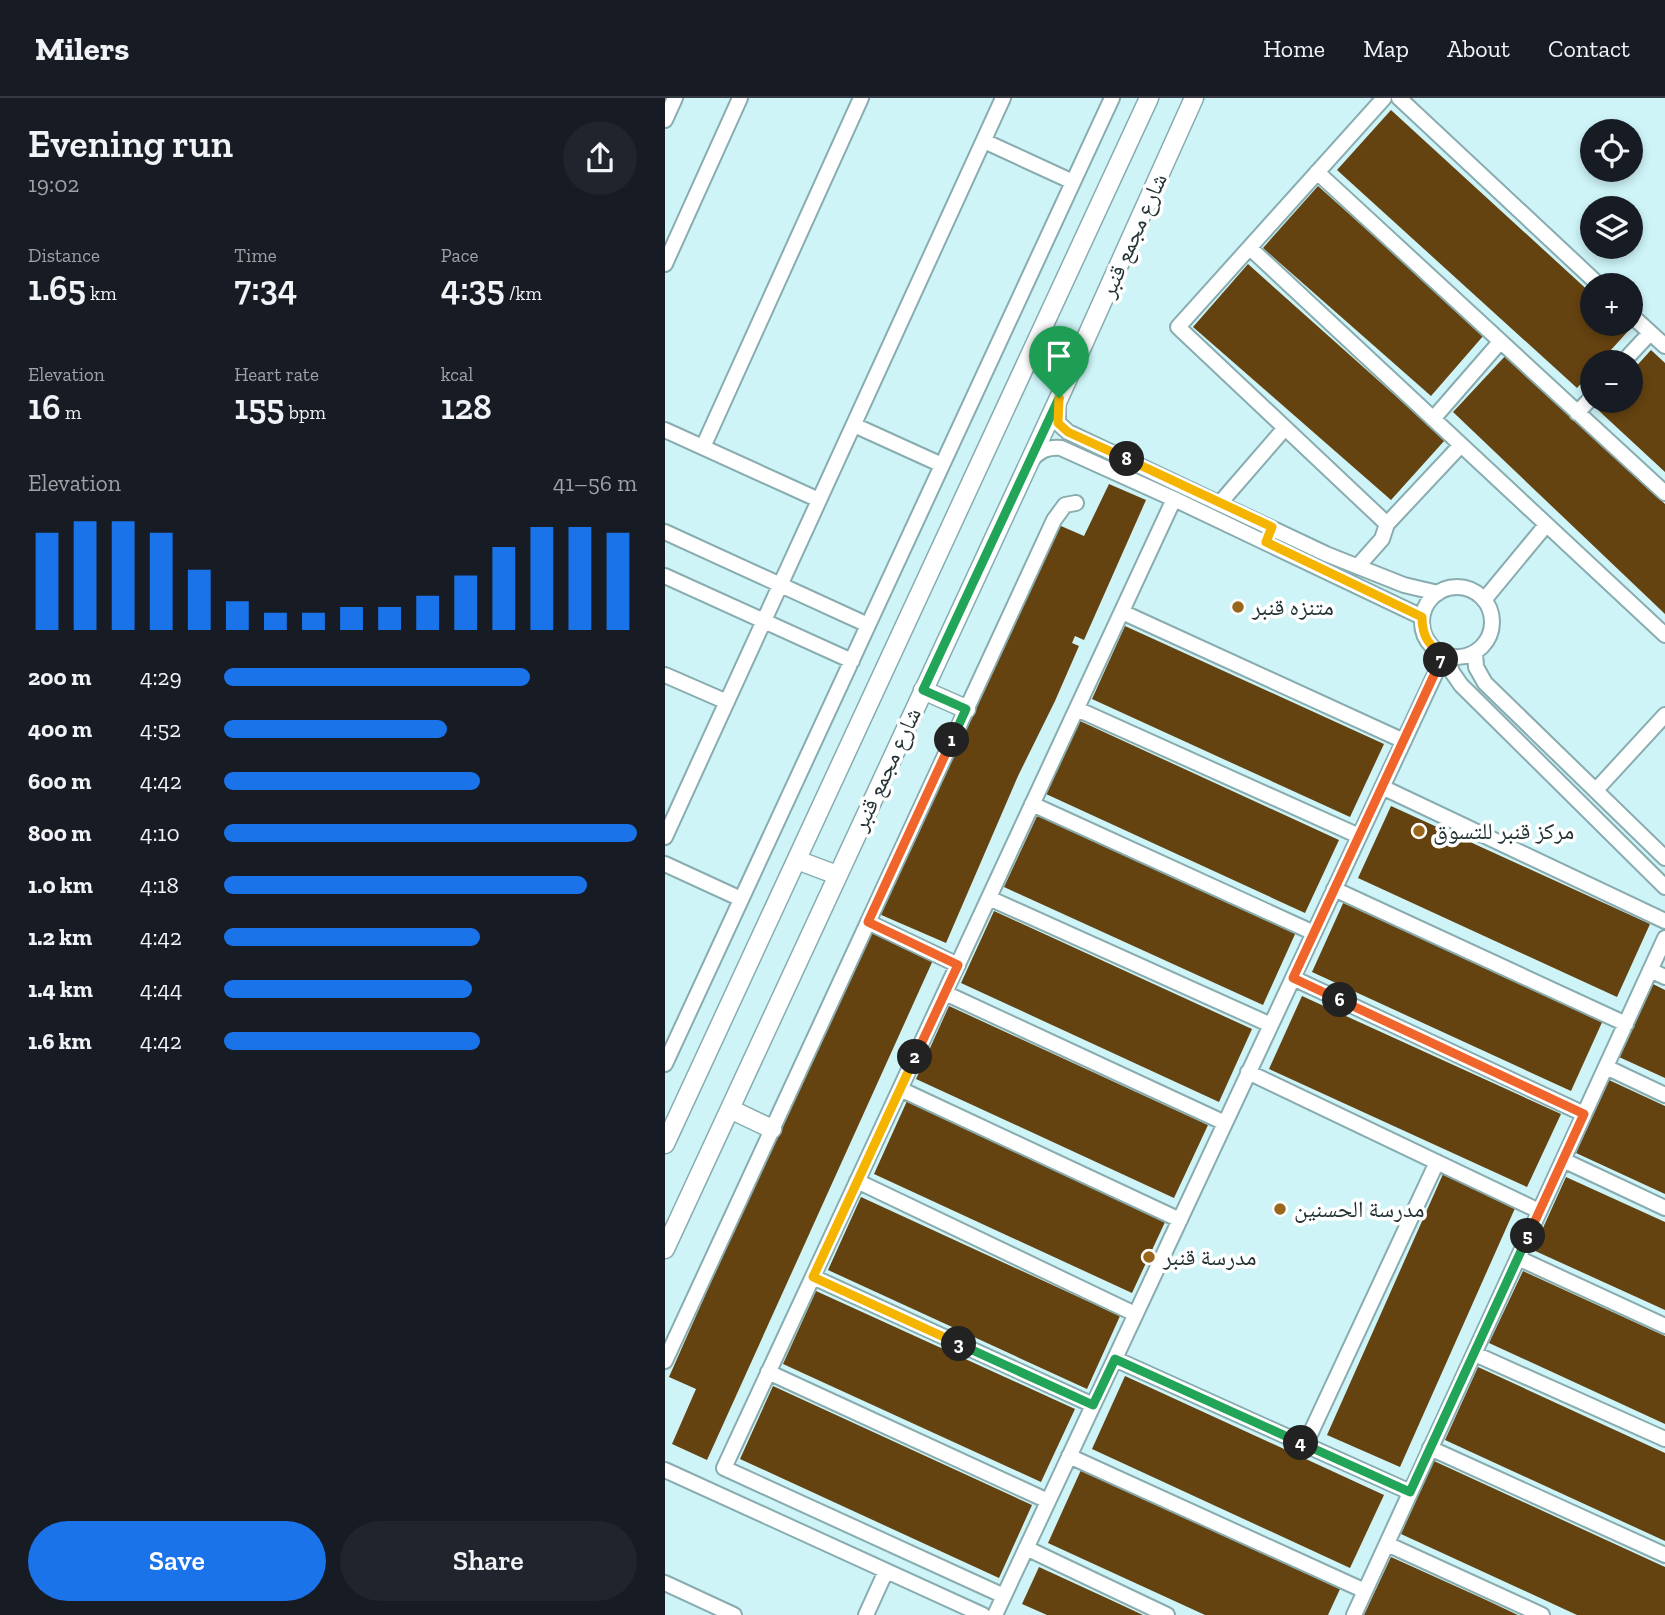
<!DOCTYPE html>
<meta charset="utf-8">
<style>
:root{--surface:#171b24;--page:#20242c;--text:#f1f3f6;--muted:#9ea1a6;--line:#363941;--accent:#1a73e8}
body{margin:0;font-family:"Zilla Slab","Noto Naskh Arabic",serif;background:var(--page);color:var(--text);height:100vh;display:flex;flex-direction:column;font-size:26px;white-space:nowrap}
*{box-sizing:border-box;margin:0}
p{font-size:23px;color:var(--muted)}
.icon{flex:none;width:38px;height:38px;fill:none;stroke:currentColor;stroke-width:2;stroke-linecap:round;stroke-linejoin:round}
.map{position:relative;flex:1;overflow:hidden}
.sheet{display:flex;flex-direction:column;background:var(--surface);width:665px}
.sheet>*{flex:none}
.tools{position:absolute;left:915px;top:21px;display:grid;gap:14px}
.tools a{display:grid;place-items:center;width:63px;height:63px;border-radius:50%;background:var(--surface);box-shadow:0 4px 10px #0003;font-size:35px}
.pin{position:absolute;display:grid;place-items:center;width:60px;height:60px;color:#fff;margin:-72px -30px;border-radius:50% 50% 50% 0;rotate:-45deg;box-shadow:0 0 7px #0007}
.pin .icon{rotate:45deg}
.km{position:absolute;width:35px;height:35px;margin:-18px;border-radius:50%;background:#222;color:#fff;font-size:19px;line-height:35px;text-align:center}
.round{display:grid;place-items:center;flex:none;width:74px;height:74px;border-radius:37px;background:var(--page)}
.overview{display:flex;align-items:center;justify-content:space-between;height:119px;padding:0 28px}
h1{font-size:38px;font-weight:600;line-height:52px}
.metrics{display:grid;grid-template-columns:repeat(3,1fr);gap:10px;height:119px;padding:7px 28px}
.metrics div{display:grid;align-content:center}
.metrics b{font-size:35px;font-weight:600}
.metrics small{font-size:19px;font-weight:400}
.metrics p{font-size:19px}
.chart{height:196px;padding:14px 28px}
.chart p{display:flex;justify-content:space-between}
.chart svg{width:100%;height:126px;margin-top:7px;stroke:var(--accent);stroke-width:6}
.button{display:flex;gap:14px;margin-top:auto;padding:14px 28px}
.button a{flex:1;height:80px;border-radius:42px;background:var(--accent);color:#fff;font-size:28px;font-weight:600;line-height:80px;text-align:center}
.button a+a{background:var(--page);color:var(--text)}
ul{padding:0 28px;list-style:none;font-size:23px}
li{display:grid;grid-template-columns:112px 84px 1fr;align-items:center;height:52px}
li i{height:18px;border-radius:9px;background:var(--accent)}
header{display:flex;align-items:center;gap:42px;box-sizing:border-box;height:98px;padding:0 35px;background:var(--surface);border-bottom:2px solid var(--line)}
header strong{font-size:33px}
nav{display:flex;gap:38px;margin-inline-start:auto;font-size:24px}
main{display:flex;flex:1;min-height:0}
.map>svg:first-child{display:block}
.building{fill:#654310}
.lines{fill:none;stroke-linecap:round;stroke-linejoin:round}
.minor-casing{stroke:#88acaf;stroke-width:18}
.major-casing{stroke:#88acaf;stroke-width:21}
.minor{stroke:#fff;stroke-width:14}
.major{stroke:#fff;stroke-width:18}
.split-1-casing{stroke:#fff;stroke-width:14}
.split-2-casing{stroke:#fff;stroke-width:14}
.split-3-casing{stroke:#fff;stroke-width:14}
.split-4-casing{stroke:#fff;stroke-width:14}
.split-5-casing{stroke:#fff;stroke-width:14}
.split-6-casing{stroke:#fff;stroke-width:14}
.split-7-casing{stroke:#fff;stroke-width:14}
.split-8-casing{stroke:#fff;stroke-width:14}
.split-9-casing{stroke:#fff;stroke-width:14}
.split-1{stroke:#22a559;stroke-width:9}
.split-2{stroke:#f0652b;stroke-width:9}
.split-3{stroke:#f5b400;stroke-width:9}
.split-4{stroke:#22a559;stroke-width:9}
.split-5{stroke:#22a559;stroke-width:9}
.split-6{stroke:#f0652b;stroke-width:9}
.split-7{stroke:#f0652b;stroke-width:9}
.split-8{stroke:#f5b400;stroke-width:9}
.split-9{stroke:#f5b400;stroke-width:9}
.poi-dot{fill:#99671b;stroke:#fff;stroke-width:2.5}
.labels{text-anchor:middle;stroke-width:7;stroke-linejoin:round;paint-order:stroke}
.street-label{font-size:23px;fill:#243335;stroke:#fff}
.poi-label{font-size:23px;fill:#243335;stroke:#fff;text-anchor:start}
</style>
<header>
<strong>Milers</strong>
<nav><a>Home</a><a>Map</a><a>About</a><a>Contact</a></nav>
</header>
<main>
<section class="sheet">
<div class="overview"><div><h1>Evening run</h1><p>19:02</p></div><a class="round"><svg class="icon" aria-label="share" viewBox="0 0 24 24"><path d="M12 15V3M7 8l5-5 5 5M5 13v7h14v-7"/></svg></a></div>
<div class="metrics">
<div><p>Distance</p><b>1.65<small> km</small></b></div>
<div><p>Time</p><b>7:34</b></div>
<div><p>Pace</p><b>4:35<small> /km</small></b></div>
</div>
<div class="metrics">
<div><p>Elevation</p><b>16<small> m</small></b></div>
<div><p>Heart rate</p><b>155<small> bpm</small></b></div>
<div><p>kcal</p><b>128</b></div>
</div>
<div class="chart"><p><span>Elevation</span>41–56 m</p>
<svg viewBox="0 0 160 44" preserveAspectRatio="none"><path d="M5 44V10M15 44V6M25 44V6M35 44V10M45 44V23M55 44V34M65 44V38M75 44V38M85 44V36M95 44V36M105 44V32M115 44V25M125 44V15M135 44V8M145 44V8M155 44V10"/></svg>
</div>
<ul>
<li><b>200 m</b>4:29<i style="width:74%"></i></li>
<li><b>400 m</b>4:52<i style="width:54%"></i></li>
<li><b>600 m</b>4:42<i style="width:62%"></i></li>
<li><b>800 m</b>4:10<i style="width:100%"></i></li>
<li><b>1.0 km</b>4:18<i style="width:88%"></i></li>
<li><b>1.2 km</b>4:42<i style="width:62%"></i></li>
<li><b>1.4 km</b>4:44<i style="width:60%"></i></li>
<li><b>1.6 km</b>4:42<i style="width:62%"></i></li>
</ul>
<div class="button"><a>Save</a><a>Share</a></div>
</section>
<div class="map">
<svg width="1000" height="1517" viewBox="0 0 1000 1517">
<rect width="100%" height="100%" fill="#cef4f8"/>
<path class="building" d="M726,12L928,197V226H960L965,231L935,264H928V273L912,290L672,72Z
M653,88L819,237L766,298L598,150Z
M583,166L780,342L726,402L528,229Z
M986,252L1000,265V374L932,311L939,303H966V274Z
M843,255L1000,406V516L788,314Z
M444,386L481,402L419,542L410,538L407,545L414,548L390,603L353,678L281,845L214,816L389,425L419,438Z
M460,528L719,646L685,719L427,601Z
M415,623L674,742L640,815L381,696Z
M726,708L985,826L952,899L693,780Z
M373,716L631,834L598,907L339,789Z
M680,801L939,920L906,993L647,874Z
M329,813L587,931L554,1004L296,885Z
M202,831L269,860L42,1362L7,1346L31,1291L4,1279Z
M988,886L1000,892V980L954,959Z
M637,898L896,1016L862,1089L604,971Z
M284,908L543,1027L509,1100L251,981Z
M944,982L1000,1008V1096L911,1055Z
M242,1003L501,1122L467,1195L209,1076Z
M778,1076L851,1108L735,1369L662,1337Z
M901,1079L1000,1124V1212L868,1152Z
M196,1099L455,1218L422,1291L163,1172Z
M858,1173L1000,1238V1326L824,1245Z
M151,1193L410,1311L376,1384L118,1266Z
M813,1269L1000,1355V1443L780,1342Z
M460,1278L719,1397L685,1470L427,1351Z
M108,1288L367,1407L334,1480L75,1361Z
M769,1363L1000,1469V1517H912L736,1436Z
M416,1372L675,1491L663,1517H540L383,1445Z
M726,1459L819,1501L853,1517H699Z
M374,1469L448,1503L478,1517H382L357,1506Z"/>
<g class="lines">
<g class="minor-casing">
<path id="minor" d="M719,0L513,229L722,426
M734,0L934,187
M0,22L10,0
M319,43L408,84
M652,74L1000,395
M585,150L1000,537
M0,166L75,0
M966,217L1000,248
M958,264L985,235
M393,307V325L403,334L661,456L739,487L773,495
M912,315L928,298
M768,321L835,244
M189,327L277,367
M0,332L154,402
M38,349L196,0
M366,362C376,352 382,349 396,350L509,401L757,519
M555,405L620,330
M0,434L203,527
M693,468L717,441L722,426L796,347
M0,478L187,563
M757 524a35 35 0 1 1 70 0a35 35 0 1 1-70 0Z
M819,502L881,427
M457,514L739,643
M810,554L811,569L820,585L1000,760
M781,558L787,574L796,587L1000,789
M0,577L62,604
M412,611L694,738
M717,689L1000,823
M931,692L1000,617
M367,706L649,835
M0,739L338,0
M0,766L76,801
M669,791L961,926
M324,800L606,927
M203,824L293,867
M985,872L1000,879
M628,880L919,1016
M280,895L560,1025
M0,966L447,0
M941,969L1000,997
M583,974L874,1113
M235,991L515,1122
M898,1062L1000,1110
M192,1083L470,1216
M853,1160L1000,1228
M148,1179L428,1307
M810,1256L1000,1341
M450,1261L745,1394
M0,1263L389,422L400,407L411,405
M103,1274L383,1403
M640,1347L772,1064
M765,1350L1000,1457
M404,1358L700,1493
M0,1372L318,1517
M722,1446L877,1517
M361,1450L502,1517
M0,1485L69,1517
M339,1498L59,1370L509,401
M201,1517L221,1473
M330,1517L779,557
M689,1517L1000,840"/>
</g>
<g class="major-casing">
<path id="major" d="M258,592L301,611
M132,762L172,777
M65,1011L107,1031
M0,1046L484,0
M0,1151L394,300L529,0"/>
</g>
<use href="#minor" class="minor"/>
<use href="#major" class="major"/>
</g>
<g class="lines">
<g class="split-1-casing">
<path id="split-1" d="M287,642L301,611L258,592L394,300"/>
</g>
<g class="split-2-casing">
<path id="split-2" d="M250,959L293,867L203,824L287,642"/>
</g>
<g class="split-3-casing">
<path id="split-3" d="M250,959L148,1179L294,1246"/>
</g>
<g class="split-4-casing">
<path id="split-4" d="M294,1246L428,1307L450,1261L636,1345"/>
</g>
<g class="split-5-casing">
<path id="split-5" d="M636,1345L745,1394L863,1138"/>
</g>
<g class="split-6-casing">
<path id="split-6" d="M675,902L919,1016L863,1138"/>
</g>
<g class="split-7-casing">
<path id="split-7" d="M675,902L628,880L776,562"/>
</g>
<g class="split-8-casing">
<path id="split-8" d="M462,361L607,429L601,444L757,519C757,537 763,548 779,557L776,562"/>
</g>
<g class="split-9-casing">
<path id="split-9" d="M394,300L393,325L403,334L462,361"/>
</g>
<use href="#split-1" class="split-1"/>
<use href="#split-2" class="split-2"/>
<use href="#split-3" class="split-3"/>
<use href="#split-4" class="split-4"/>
<use href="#split-5" class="split-5"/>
<use href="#split-6" class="split-6"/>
<use href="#split-7" class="split-7"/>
<use href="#split-8" class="split-8"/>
<use href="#split-9" class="split-9"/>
</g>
<g class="poi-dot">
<circle cx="573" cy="509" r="7"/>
<circle cx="754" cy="733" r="7"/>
<circle cx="615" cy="1111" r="7"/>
<circle cx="484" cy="1159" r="7"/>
</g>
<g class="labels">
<g class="street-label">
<text transform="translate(468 137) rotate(-66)" y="8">شارع مجمع قنبر</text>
<text transform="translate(221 671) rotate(-65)" y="8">شارع مجمع قنبر</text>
</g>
<g class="poi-label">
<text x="587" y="517">متنزه قنبر</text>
<text x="768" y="741">مركز قنبر للتسوق</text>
<text x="629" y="1119">مدرسة الحسنين</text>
<text x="498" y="1167">مدرسة قنبر</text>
</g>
</g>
</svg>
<div class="tools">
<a><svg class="icon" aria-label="locate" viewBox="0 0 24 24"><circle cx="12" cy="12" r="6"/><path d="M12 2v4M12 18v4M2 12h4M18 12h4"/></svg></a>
<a><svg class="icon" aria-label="layers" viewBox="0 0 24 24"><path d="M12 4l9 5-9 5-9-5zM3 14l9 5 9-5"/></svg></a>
<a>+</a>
<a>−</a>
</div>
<div class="pin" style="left:394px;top:300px;background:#1e9e55"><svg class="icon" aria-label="arrive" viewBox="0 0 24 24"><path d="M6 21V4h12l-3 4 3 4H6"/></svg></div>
<b class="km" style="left:287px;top:642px">1</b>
<b class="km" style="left:250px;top:959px">2</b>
<b class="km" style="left:294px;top:1246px">3</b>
<b class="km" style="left:636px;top:1345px">4</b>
<b class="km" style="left:863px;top:1138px">5</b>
<b class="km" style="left:675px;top:902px">6</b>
<b class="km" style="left:776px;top:562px">7</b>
<b class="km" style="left:462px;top:361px">8</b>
</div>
</main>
